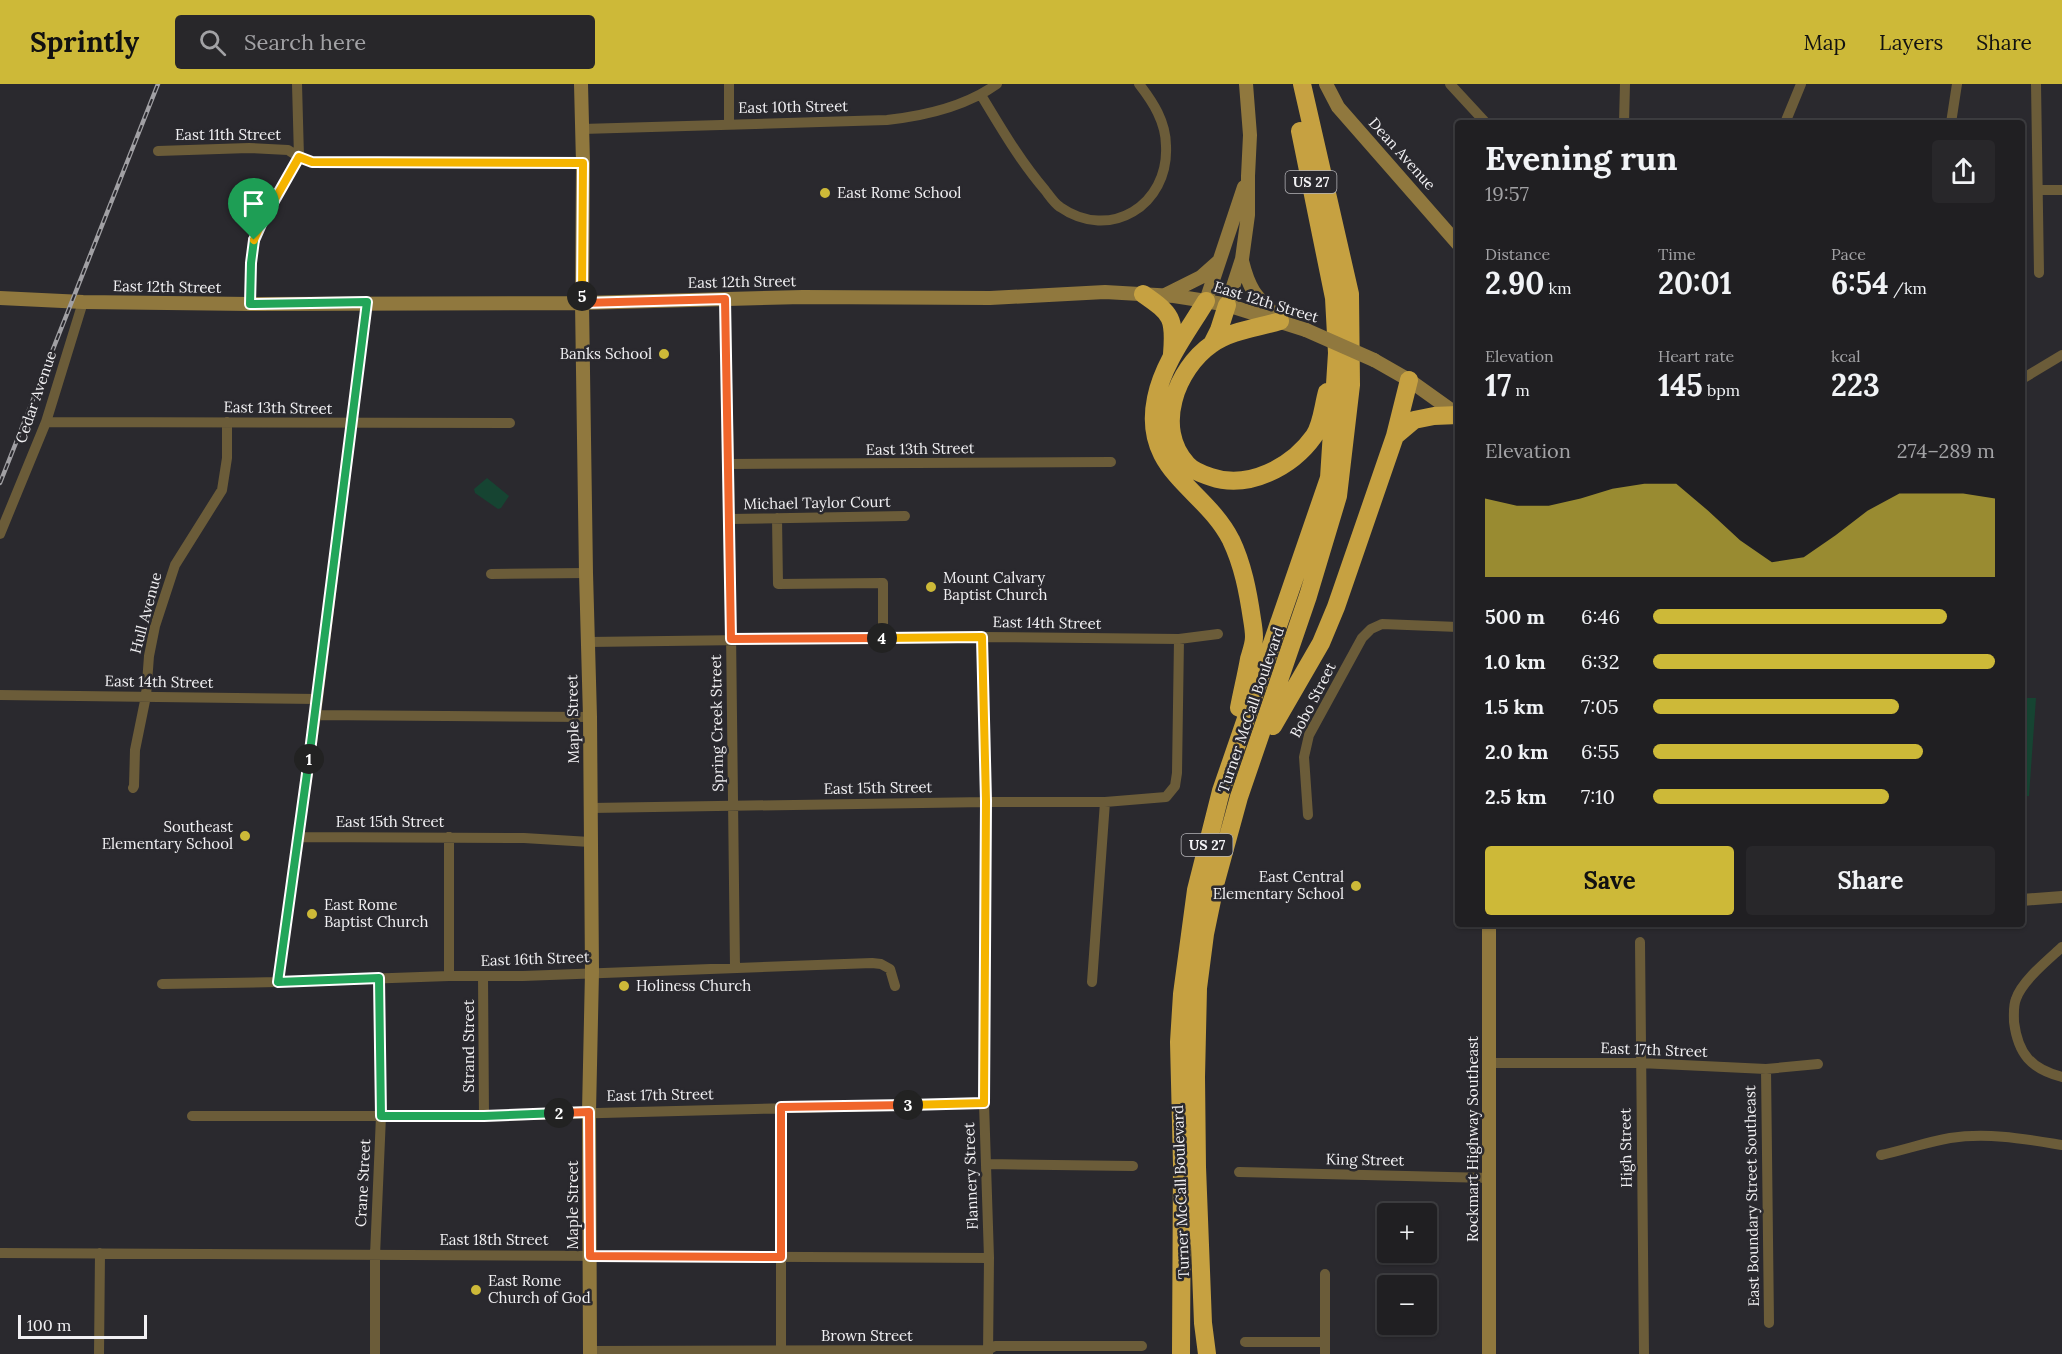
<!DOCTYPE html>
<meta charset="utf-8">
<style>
:root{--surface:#201f22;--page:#28272a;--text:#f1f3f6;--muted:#a2a2a5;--line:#3d3d40;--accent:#cdb938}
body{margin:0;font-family:Lora,serif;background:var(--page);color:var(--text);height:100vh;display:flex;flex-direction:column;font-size:22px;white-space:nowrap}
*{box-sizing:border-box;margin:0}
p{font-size:20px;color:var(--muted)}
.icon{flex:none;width:33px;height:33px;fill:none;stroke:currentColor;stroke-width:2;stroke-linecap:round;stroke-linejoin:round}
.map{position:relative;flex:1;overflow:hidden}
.details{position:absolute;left:1455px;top:36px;width:570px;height:807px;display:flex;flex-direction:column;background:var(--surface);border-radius:6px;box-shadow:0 2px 4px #0004,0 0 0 2px var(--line)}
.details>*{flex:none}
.controls{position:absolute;left:1377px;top:1119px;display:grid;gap:12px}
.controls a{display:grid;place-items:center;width:60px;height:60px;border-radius:6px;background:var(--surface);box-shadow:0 2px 4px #0004,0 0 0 2px var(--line);font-size:30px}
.scale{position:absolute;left:18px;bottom:15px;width:129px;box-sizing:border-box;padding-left:6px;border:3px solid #f1f0f3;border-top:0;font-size:16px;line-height:21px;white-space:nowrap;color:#f1f0f3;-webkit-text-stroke:4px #2a292e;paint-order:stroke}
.pin{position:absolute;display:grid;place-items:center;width:51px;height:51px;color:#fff;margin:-62px -26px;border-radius:50% 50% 50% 0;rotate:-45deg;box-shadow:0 0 6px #0007}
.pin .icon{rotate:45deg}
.km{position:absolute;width:30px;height:30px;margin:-15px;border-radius:50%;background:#222;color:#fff;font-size:16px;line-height:30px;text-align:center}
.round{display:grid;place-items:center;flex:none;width:63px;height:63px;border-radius:6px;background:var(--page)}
.overview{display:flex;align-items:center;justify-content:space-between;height:102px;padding:0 30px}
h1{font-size:33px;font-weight:700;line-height:45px}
.metrics{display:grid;grid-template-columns:repeat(3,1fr);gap:9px;height:102px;padding:6px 30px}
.metrics div{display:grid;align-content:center}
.metrics b{font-size:30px;font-weight:700}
.metrics small{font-size:16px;font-weight:400}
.metrics p{font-size:16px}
.chart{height:168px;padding:12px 30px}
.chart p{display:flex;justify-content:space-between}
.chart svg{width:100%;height:108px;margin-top:6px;fill:var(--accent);opacity:.7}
.cta{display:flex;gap:12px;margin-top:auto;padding:12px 30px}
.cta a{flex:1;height:69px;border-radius:6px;background:var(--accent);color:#111;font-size:24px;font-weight:700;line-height:69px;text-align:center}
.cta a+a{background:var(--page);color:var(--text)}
ul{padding:0 30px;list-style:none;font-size:20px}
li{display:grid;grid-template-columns:96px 72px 1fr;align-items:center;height:45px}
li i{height:15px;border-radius:8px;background:var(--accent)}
header{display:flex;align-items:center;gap:36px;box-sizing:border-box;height:84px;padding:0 30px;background:var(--accent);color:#111}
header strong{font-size:28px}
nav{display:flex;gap:33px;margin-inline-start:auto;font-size:21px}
.search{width:420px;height:54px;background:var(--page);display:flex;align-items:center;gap:15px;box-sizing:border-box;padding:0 21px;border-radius:6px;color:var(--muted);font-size:22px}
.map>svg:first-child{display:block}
.green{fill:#164432}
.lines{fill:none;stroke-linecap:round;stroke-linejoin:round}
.minor{stroke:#6b5c39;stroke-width:10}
.tertiary{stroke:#6b5c39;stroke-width:12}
.secondary{stroke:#90783e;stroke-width:14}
.motorway{stroke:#c6a141;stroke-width:18}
.rail-casing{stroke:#a1a0a4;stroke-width:4.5}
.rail{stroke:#2a292e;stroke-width:2;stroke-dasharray:7;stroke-linecap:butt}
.secondary-bridge{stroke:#90783e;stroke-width:14}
.split-1-casing{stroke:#fff;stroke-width:12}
.split-2-casing{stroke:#fff;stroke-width:12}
.split-3-casing{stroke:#fff;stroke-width:12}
.split-4-casing{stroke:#fff;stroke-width:12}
.split-5-casing{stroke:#fff;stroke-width:12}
.split-6-casing{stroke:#fff;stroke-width:12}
.split-1{stroke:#22a559;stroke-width:8}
.split-2{stroke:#22a559;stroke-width:8}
.split-3{stroke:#f0652b;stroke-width:8}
.split-4{stroke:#f5b400;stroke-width:8}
.split-5{stroke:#f0652b;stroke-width:8}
.split-6{stroke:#f5b400;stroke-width:8}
.poi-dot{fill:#cdb938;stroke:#2a292e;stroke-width:2}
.labels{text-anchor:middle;stroke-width:5;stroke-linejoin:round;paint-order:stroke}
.shield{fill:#2a292e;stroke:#b5b4b8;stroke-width:1.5}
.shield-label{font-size:14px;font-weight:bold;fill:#f1f0f3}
.street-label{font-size:15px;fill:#f1f0f3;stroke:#2a292e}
.poi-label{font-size:15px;fill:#f1f0f3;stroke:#2a292e;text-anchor:start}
</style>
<header>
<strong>Sprintly</strong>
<div class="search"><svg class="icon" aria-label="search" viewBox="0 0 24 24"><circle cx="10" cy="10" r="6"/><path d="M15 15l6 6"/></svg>Search here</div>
<nav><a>Map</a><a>Layers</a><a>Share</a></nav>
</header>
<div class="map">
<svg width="2062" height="1270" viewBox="0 0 2062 1270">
<rect width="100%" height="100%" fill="#2a292e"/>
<path class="green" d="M487,394L509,412L501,424L498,425L475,409L474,405Z
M2022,614H2036L2029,712H2022Z"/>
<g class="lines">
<path class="minor" d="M729,0V40
M1450,0L1486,39
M2036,0L2039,189
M981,11C1001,44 1020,77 1045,106C1049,111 1054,119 1060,123C1110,158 1169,121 1166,62C1166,38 1153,18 1139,0
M1624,39L1625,0
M1785,39L1801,0
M1951,39L1957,0
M582,45L887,36C924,32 965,23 997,0
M158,67L249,64L288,66L299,73L312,78L583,79
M2038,106H2062
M725,215L729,380L735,884
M250,220L251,179L254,156L262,137L299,73L297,0
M2022,295L2062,271
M46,338L510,339
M729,380L1111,378
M777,434L778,500L883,499V554
M730,435L905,432
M0,450L46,338L83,218
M491,490L586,489
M982,553L986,718L984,1019L989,1174L988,1270
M588,558L982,553L1179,555L1218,550
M0,611L317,615
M316,631L590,633
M133,704L134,702L135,666L146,612L149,572L155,542L175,481L222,406L227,374V338
M591,724L986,718H1105L1166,713L1175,702L1177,689L1179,555
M1308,731L1304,673L1309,651L1362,554L1371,545L1382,540L1458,543
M298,753L524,754L590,758
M449,753V892
M1640,858L1644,1270
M2062,863C2048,876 2022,897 2016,915C2013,922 2014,931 2014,938C2018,970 2031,985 2062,993
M483,892L484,1032
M278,898L316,631L367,218
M1092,898L1105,718
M162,900L278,898L449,892H523L872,879L881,880L890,885L895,902
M1489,979H1640L1766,985L1818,980
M1766,985L1769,1239
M781,1023V1270
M192,1032H484L984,1019
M1881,1071C1904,1066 1927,1058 1950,1054C1988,1048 2025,1055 2062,1061
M987,1080L1133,1082
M1239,1088L1490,1094
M0,1169L989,1174
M1325,1190V1270
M1245,1258H1325
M590,1267L988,1266L995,1262H1142
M99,1270L100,1169
M375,1270V1171L381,1032L379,894"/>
<path class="tertiary" d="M2022,816L2062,813"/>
<path class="secondary" d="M581,0L583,79L582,219L586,489L590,633L592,888L589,1028L590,1270
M1326,0L1338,23L1458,160
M1242,177C1250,209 1257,213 1279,235
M1165,211L1201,193L1219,177
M0,214L83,218L250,220L582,219L803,213L990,214L1105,208L1174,212L1206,217L1227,221L1306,246
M1206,217L1244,103
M1227,221L1242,175L1248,131V92L1250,51L1246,0
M1374,276L1409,296L1458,331
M1489,840V1270"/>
<path class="motorway" d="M1143,210C1172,230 1175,234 1172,270
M1206,217C1188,247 1163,279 1156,314C1141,387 1204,403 1231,456C1243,481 1248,508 1252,535C1253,541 1254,547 1254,553C1254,560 1251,568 1249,575C1246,592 1242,608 1239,624
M1280,237C1258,244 1232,246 1212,260C1176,285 1154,344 1187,380C1193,387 1202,390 1211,393C1248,406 1292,383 1314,352C1322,340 1323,322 1327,308
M1212,260L1219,246L1227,221
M1395,352L1414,336L1434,332L1458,331
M1273,642L1321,559L1336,523L1395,352L1409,296
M1181,1270L1182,1080L1179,958L1182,910L1196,806L1221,707L1329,394L1337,269L1334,214L1300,47
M1207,1270L1203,1239L1197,1083L1196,993L1198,904L1205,850L1216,797L1239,713L1308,512L1338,412L1351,301L1350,210L1302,0"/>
<g class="rail-casing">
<path id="rail" d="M0,399L158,0"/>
</g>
<use href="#rail" class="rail"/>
<path class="secondary-bridge" d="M1306,246L1374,276"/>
</g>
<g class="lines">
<g class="split-1-casing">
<path id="split-1" d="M254,156L251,179L250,220L367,218L309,675"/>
</g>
<g class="split-2-casing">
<path id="split-2" d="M309,675L278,898L379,894L381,1032H484L559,1029"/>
</g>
<g class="split-3-casing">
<path id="split-3" d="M559,1029L589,1028L590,1172L781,1173V1023L908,1021"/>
</g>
<g class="split-4-casing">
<path id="split-4" d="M882,554L982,553L986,717L984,1019L908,1021"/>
</g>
<g class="split-5-casing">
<path id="split-5" d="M582,212V219L725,215L731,555L882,554"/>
</g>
<g class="split-6-casing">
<path id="split-6" d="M254,156L262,138L299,73L312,78L583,79L582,212"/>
</g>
<use href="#split-1" class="split-1"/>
<use href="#split-2" class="split-2"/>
<use href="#split-3" class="split-3"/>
<use href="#split-4" class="split-4"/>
<use href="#split-5" class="split-5"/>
<use href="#split-6" class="split-6"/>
</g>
<g class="poi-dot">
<circle cx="825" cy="109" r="6"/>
<circle cx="664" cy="270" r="6"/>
<circle cx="931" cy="503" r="6"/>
<circle cx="245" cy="752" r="6"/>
<circle cx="1356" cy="802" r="6"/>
<circle cx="312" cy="830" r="6"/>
<circle cx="624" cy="902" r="6"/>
<circle cx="476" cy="1206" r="6"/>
</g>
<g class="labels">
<g class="shield">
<rect x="1285.5" y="87" width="51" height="22" rx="4.5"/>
<rect x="1181.5" y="750" width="51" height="22" rx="4.5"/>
</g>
<g class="shield-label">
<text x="1311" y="103">US 27</text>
<text x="1207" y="766">US 27</text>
</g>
<g class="street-label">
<text transform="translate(793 23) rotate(-1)" y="5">East 10th Street</text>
<text x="228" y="56">East 11th Street</text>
<text transform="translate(1402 70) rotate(48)" y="5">Dean Avenue</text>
<text transform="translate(742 198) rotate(-1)" y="5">East 12th Street</text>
<text transform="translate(167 203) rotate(1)" y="5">East 12th Street</text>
<text transform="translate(1266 218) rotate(17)" y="5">East 12th Street</text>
<text transform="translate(36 313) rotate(-71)" y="5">Cedar Avenue</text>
<text transform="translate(278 324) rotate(1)" y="5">East 13th Street</text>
<text transform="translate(920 365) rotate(-1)" y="5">East 13th Street</text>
<text transform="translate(817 419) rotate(-1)" y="5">Michael Taylor Court</text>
<text transform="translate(146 529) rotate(-75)" y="5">Hull Avenue</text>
<text transform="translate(1047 539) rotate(1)" y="5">East 14th Street</text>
<text transform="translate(159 598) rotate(1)" y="5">East 14th Street</text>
<text transform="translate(1313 616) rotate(-63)" y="5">Bobo Street</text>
<text transform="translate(1251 626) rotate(-71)" y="5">Turner McCall Boulevard</text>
<text transform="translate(573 635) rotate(-91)" y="5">Maple Street</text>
<text transform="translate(717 639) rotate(-91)" y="5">Spring Creek Street</text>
<text transform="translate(878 704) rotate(-1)" y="5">East 15th Street</text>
<text x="390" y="743">East 15th Street</text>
<text transform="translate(535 875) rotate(-2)" y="5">East 16th Street</text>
<text transform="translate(469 962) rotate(-90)" y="5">Strand Street</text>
<text transform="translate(1654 966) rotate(2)" y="5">East 17th Street</text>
<text transform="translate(660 1011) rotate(-1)" y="5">East 17th Street</text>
<text transform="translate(1473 1055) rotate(-90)" y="5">Rockmart Highway Southeast</text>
<text transform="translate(1626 1064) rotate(-91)" y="5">High Street</text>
<text transform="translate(1365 1076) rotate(1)" y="5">King Street</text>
<text transform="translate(971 1092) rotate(-92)" y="5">Flannery Street</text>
<text transform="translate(363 1099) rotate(-87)" y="5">Crane Street</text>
<text transform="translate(1181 1108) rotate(-92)" y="5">Turner McCall Boulevard</text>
<text transform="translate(1752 1112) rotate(-91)" y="5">East Boundary Street Southeast</text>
<text transform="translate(573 1121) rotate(-90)" y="5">Maple Street</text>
<text x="494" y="1161">East 18th Street</text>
<text x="867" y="1257">Brown Street</text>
</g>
<g class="poi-label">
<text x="837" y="114">East Rome School</text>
<text x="652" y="275" text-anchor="end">Banks School</text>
<text x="943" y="499">Mount Calvary<tspan x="943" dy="17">Baptist Church</tspan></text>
<text x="233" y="748" text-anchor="end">Southeast<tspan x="233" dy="17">Elementary School</tspan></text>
<text x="1344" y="798" text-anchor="end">East Central<tspan x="1344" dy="17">Elementary School</tspan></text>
<text x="324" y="826">East Rome<tspan x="324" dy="17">Baptist Church</tspan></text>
<text x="636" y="907">Holiness Church</text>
<text x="488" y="1202">East Rome<tspan x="488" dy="17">Church of God</tspan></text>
</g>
</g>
</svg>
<div class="controls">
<a>+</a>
<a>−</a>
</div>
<div class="scale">100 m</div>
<div class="pin" style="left:254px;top:156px;background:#1e9e55"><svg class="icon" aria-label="arrive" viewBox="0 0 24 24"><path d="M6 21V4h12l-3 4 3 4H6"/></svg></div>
<b class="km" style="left:309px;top:675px">1</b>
<b class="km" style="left:559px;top:1029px">2</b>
<b class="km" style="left:908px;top:1021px">3</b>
<b class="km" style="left:882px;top:554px">4</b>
<b class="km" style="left:582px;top:212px">5</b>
<section class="details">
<div class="overview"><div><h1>Evening run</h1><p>19:57</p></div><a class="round"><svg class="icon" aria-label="share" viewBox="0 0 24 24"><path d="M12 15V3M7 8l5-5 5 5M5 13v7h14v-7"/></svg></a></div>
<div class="metrics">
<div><p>Distance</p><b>2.90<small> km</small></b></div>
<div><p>Time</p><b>20:01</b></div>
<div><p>Pace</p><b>6:54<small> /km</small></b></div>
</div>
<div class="metrics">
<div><p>Elevation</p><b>17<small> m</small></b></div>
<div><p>Heart rate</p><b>145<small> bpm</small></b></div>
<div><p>kcal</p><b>223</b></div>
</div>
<div class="chart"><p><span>Elevation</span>274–289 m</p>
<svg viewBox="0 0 160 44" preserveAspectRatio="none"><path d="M0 44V12L10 15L20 15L30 12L40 8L50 6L60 6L70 17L80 29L90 38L100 36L110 27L120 17L130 10L140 10L150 10L160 12V44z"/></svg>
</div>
<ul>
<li><b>500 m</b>6:46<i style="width:86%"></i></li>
<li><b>1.0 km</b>6:32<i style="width:100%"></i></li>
<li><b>1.5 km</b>7:05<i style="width:72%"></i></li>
<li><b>2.0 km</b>6:55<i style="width:79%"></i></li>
<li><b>2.5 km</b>7:10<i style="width:69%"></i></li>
</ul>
<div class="cta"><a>Save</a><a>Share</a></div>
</section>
</div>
